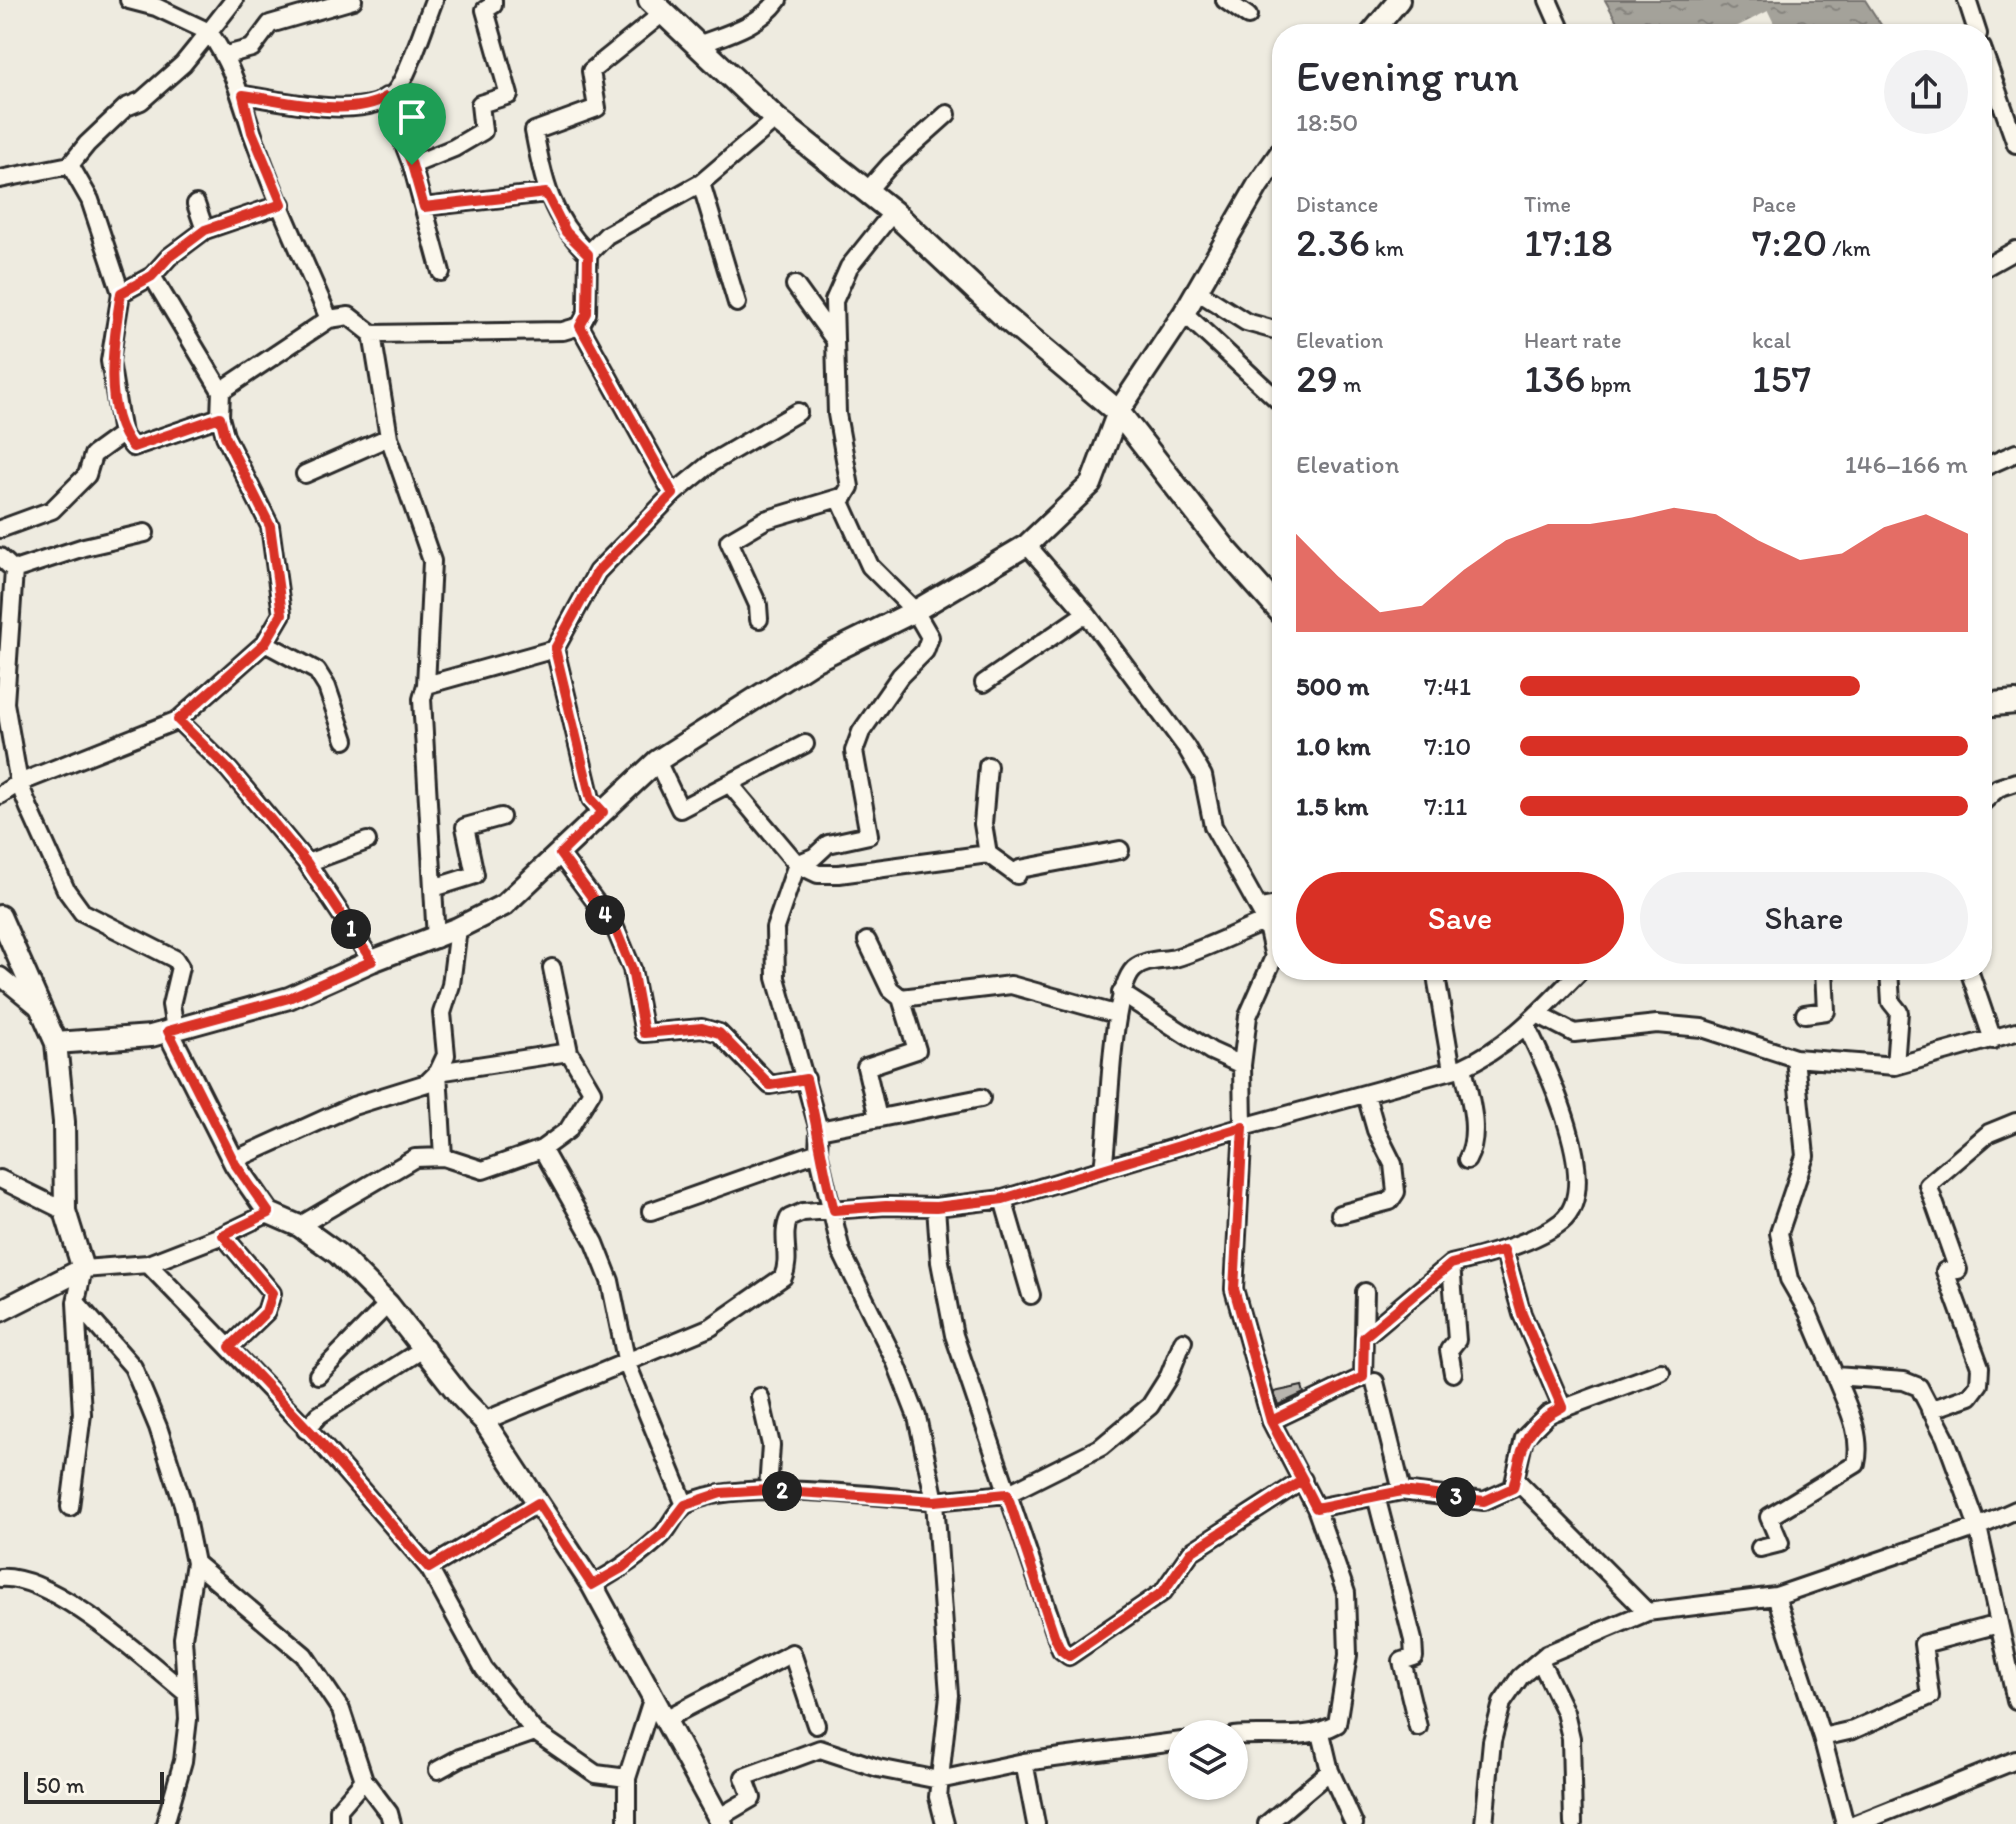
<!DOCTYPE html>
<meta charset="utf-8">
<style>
:root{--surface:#fff;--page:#f2f2f3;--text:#2b2b33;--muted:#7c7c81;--accent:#d93025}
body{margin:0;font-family:Itim,sans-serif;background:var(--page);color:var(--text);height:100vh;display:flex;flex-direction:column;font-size:30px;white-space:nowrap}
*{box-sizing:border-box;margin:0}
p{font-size:26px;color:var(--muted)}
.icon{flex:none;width:44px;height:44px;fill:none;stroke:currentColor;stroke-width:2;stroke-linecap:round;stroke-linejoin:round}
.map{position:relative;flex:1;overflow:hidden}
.drawer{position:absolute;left:1272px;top:24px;width:720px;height:956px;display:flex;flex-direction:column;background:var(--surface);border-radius:32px;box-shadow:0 2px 6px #0004}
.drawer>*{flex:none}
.tools{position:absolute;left:1168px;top:1720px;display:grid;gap:16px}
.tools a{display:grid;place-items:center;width:80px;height:80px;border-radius:50%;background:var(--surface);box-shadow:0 2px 6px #0004;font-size:40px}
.scale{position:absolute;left:24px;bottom:20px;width:140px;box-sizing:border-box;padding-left:8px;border:4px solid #2b2b2b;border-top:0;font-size:22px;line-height:28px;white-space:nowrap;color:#2b2b2b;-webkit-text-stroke:6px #fbf7ec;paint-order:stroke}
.pin{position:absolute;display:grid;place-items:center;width:68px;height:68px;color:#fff;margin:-82px -34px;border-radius:50% 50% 50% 0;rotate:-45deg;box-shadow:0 0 8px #0007}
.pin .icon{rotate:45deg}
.km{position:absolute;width:40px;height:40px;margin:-20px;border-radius:50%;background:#222;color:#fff;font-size:22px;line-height:40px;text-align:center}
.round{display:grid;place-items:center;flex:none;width:84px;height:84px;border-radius:42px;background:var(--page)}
.head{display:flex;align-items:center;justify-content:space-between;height:136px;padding:0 24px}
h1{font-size:44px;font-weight:600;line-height:60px}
.figures{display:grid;grid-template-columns:repeat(3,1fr);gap:12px;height:136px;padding:8px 24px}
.figures div{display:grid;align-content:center}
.figures b{font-size:40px;font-weight:600}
.figures small{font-size:22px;font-weight:400}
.figures p{font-size:22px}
.chart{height:224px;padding:16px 24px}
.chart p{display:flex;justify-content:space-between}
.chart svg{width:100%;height:144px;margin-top:8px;fill:var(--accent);opacity:.7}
.button{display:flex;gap:16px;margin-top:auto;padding:16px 24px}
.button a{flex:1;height:92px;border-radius:48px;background:var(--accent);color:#fff;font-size:32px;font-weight:600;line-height:92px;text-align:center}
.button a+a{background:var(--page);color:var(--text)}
ul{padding:0 24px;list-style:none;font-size:26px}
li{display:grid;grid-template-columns:128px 96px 1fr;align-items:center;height:60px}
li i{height:20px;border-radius:10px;background:var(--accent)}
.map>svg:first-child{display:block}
.water{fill:url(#water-ripples);stroke:#74726e;stroke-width:2}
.pier{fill:#eeebe0}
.building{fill:#b8b5ae;stroke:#2b2b2b;stroke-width:2}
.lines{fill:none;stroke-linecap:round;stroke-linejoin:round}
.minor-casing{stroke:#2b2b2b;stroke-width:22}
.tertiary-casing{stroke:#2b2b2b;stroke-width:26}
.secondary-casing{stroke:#2b2b2b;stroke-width:28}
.minor{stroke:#fbf7ec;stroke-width:16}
.tertiary{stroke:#fbf7ec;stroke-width:20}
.secondary{stroke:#fbf7ec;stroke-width:22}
.route-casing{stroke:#fff;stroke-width:16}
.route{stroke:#d93025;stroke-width:10}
</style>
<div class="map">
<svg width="2016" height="1824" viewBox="0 0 2016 1824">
<defs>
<pattern id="water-ripples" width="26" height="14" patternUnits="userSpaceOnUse" patternTransform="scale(2)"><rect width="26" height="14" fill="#a4a29a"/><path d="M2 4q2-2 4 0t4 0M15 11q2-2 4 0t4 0" fill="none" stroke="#86847e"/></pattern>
</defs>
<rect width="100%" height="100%" fill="#eeebe0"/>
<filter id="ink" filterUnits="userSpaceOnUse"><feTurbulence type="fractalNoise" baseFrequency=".0125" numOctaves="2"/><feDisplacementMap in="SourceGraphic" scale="16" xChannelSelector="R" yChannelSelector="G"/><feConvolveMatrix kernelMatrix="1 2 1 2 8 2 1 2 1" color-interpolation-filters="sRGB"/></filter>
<g filter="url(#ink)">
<path class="water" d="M1605,0H1865L1887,34H1624Z"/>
<path class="pier" d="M1768,11L1779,34H1722Z"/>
<path class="building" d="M1302,1386L1304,1393L1278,1405L1274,1392Z"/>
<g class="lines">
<g class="minor-casing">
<path id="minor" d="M1225,0L1248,16
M1548,0L1563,34
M1967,0L1978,34
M698,45C727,34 759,26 778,0
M1982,48L2016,144
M226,55L252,48L270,24L353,0
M243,95C280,100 367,122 395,92C407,79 426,20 434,0
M386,97L412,165L441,272
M70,165L87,144L126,107L141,101L183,64L209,32L156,7L129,0
M412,165L454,148L483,131L480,104L509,95L485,10L493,5V0
M0,179L70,165L90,200L121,293L110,361L122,434L93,455L87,475L52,510L0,529
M701,183L737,303
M867,191L890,165L947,114
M196,204L205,230L169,257L152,276L221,391
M424,207L546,193
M205,230L282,204
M588,254C550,215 544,183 534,131L597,108L591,71L664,12
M1982,269L2016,250
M795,285L834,339
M1197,291L1246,322L1282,332
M121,293L152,276
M1184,313L1282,404
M329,319L349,316L372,334L389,437L432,561L426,685
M372,334L563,331L580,326L587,313L588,254L607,235L701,183L776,119
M122,434L133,447L220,417
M1982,468L2016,453
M305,474L389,437
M673,494L711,463L798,412
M145,533L84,547L14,570L5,703L19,783L29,808L66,890L82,912L175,959L180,967L171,1005L175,1029
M1027,545L1086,613L1186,747L1203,776L1213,826L1266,921L1274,957L1248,1016L1242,1065L1243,1127L1234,1289L1271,1421L1316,1508L1346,1593L1348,1655L1337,1724C1304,1742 1270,1732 1234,1736
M0,557L14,570
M759,619L758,605L729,541L765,520L845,496
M265,643L317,671L327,687L345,740
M555,649L597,572L673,494L580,326
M984,683L1086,613
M178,720L229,770L307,863L372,961
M657,761L680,809L805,744
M729,783L797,864L818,874H839L988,854L983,824L988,766
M0,795L19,783L178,720L265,643L282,614L270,526L225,436L220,417L221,391L329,319C303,257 273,195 252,132C240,95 232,64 209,32L234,0
M1982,803L1998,788L2016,782
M560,854L615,928L632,969L644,1033L702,1028L719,1033L770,1085L806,1079
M988,854L1017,875L1020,869L1120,850
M307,863L367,841
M433,888L475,875L465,827L501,817
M1260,908L1282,904
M436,939L422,699L426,685L555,649L591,799L603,812
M867,941L890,989L901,998L1011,985L1115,1014
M1435,970L1452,1070
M1889,970L1891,1002L1899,1012L1895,1066
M1969,970L1993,1040
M0,976L39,1008
M1121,993L1211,1051L1242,1065
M1537,1014L1574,1033L1657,1024L1702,1028L1795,1058L1895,1066L2016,1032
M1805,1014L1826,1011L1824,970
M1795,1058L1805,1156L1779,1233L1789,1279L1808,1312L1835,1376L1904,1381L1919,1387L1945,1437L1978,1527L2016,1701
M1463,1067C1469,1095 1482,1133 1467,1160
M878,1118L866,1067L917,1050L901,998
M819,1130L981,1098
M542,1149L595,1243L610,1281L627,1364L685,1505
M443,1157L438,1072L569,1052
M235,1164L243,1156L353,1106L427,1083L438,1072L446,1055L442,1013L451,985L458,928
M1103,1168C1110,1126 1109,993 1134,969C1145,959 1162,961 1175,958C1206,949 1236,933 1266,921
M0,1179L65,1211
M1003,1199L1031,1295
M936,1207L940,1262L954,1335L1061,1650L1069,1656L1163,1592L1191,1552L1303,1480
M651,1211L818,1152
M1340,1214L1390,1201L1396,1192L1393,1164L1376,1130L1366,1095
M299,1226L415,1158L443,1157L483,1170L542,1149L568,1130L592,1091L569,1052L552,968
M223,1235L272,1293L266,1312L230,1347
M1504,1250L1522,1314L1562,1407
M148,1264L319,1441L429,1568L484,1669L535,1732L596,1774L627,1778
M76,1302L133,1367L158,1427L183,1504L195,1563L183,1638L188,1719L183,1761L165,1824
M1364,1337L1451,1264
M1453,1373L1449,1350L1457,1340L1451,1264C1482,1257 1536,1242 1561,1222C1605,1186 1546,1066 1526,1025
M318,1375L388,1304
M760,1397L771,1445L768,1490
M1930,1410L1970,1396L1979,1384L1980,1367L1945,1271L1958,1270L1928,1185L1989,1133L2016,1122
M484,1421L711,1327L783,1277C792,1256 780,1238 789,1218L803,1212L886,1206L936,1207L1003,1199L1243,1127L1463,1067C1511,1046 1545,1006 1581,970
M1271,1421L1363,1377L1365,1292
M306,1430L319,1415L426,1347
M1515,1479L1647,1612
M1402,1491L1484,1501L1513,1488L1524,1438L1548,1414L1661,1372
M1376,1496L1413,1640L1414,1657L1402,1661L1418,1727
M70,1507L82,1414L76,1302L83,1269L148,1264L223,1235L269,1213
M1316,1508L1402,1491L1375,1382
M1760,1548L1780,1543L1769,1517L1856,1464C1863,1433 1846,1404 1835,1376
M195,1563L304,1655L341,1710L364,1780L339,1809V1824
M429,1568L538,1503
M0,1578C53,1574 144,1659 186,1693
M592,1585C617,1571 641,1555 662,1535C670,1527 675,1513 684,1506C723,1476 883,1497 935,1501L917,1417L896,1363L841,1251L818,1152L819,1130L776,978L775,928L797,864L814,857L828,844L869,835L854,751L861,732L900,676L925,651L930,637L915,611L870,566L841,502L850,487L837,414L834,301L849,267L893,212
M1776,1596L1822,1737L1845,1824
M1540,1660L1565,1712L1571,1738L1573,1824
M665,1719L792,1653L816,1725
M1321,1733L1330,1771L1354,1824
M1822,1737L1853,1730L1930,1696L1923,1644L1999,1624
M1024,1762L1036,1824
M438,1770L460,1758L535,1732
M364,1780L389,1813L392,1824
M718,1818L752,1798L744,1777L820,1749L878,1768L939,1780L1024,1762L1182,1741
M627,1824V1778L652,1700
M945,1824L938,1797L949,1695L935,1501L1007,1494L1101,1447L1150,1406L1169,1376L1183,1341
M1267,1824L1330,1771
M1484,1824L1492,1741L1502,1703L1520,1677L1547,1654L1647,1612L1776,1596L1978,1527L2016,1510
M1856,1824L2016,1760"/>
</g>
<g class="tertiary-casing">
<path id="tertiary" d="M1371,34L1399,0
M0,916L56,1043L64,1122L65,1211L83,1269L0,1311
M168,1031L235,1164L269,1213L299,1226L338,1254L388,1304L460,1396L484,1421L592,1585L722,1824
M56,1043L151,1036L289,998L372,961L458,928L504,905L657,761L814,661L915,611L1027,545L1091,484L1118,412L1184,313L1258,185L1282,151"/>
</g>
<g class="secondary-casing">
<path id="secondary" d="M650,0L776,119L893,212L1006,318L1118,412L1225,549L1282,613
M1982,705L2016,702"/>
</g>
<use href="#minor" class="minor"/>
<use href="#tertiary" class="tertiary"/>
<use href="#secondary" class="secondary"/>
</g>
</g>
<g class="lines" filter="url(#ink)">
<g class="route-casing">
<path id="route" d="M412,165L386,97C351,119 283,100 243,95L252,132L282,204L205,230L169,257L152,276L121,293C114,338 101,410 133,447L220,417L225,436L270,526L282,614L265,643L178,720L229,770L307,863L372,961L289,998L168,1031L235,1164L269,1213L223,1235L272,1293L266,1312L230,1347L319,1441L429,1568L538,1503L592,1585L622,1568L663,1534L685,1505L721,1493L768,1490L935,1501L1007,1494L1054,1635L1061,1650L1069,1656L1163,1592L1191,1552L1303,1480L1271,1421L1363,1377L1364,1337L1451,1264L1504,1250L1522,1314L1562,1407C1521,1428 1523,1448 1513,1488L1484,1501L1402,1491L1316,1508L1271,1421L1234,1289L1243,1127L1003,1199L936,1207L886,1206L834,1210C822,1166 817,1123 806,1079L770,1085L719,1033L702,1028L644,1033L632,969L615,928L560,854L603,812L591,799L555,649L597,572L673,494L580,326L587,313L588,254L566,232L546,193L424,207L412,165"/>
</g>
<use href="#route" class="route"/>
</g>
</svg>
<div class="tools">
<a><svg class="icon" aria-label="layers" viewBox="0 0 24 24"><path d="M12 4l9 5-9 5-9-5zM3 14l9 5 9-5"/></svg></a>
</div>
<div class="scale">50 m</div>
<div class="pin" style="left:412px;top:165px;background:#1e9e55"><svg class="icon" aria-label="arrive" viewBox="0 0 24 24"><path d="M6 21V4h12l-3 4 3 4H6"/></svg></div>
<b class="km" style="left:351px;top:929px">1</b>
<b class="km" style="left:782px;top:1491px">2</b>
<b class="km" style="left:1456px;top:1497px">3</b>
<b class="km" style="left:605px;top:915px">4</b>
<section class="drawer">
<div class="head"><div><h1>Evening run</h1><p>18:50</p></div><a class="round"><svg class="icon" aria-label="share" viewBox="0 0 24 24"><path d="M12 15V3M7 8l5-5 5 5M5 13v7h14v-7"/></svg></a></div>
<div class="figures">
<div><p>Distance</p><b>2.36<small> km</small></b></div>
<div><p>Time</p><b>17:18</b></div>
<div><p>Pace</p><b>7:20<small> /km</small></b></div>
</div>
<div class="figures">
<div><p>Elevation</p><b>29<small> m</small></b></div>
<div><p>Heart rate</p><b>136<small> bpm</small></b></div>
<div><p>kcal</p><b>157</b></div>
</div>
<div class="chart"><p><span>Elevation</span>146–166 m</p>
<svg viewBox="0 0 160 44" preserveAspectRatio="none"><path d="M0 44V14L10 27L20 38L30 36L40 25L50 16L60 11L70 11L80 9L90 6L100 8L110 16L120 22L130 20L140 12L150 8L160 14V44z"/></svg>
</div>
<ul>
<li><b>500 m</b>7:41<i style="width:76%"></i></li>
<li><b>1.0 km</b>7:10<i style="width:100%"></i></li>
<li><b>1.5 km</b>7:11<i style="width:100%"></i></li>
</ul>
<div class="button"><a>Save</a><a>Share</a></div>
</section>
</div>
